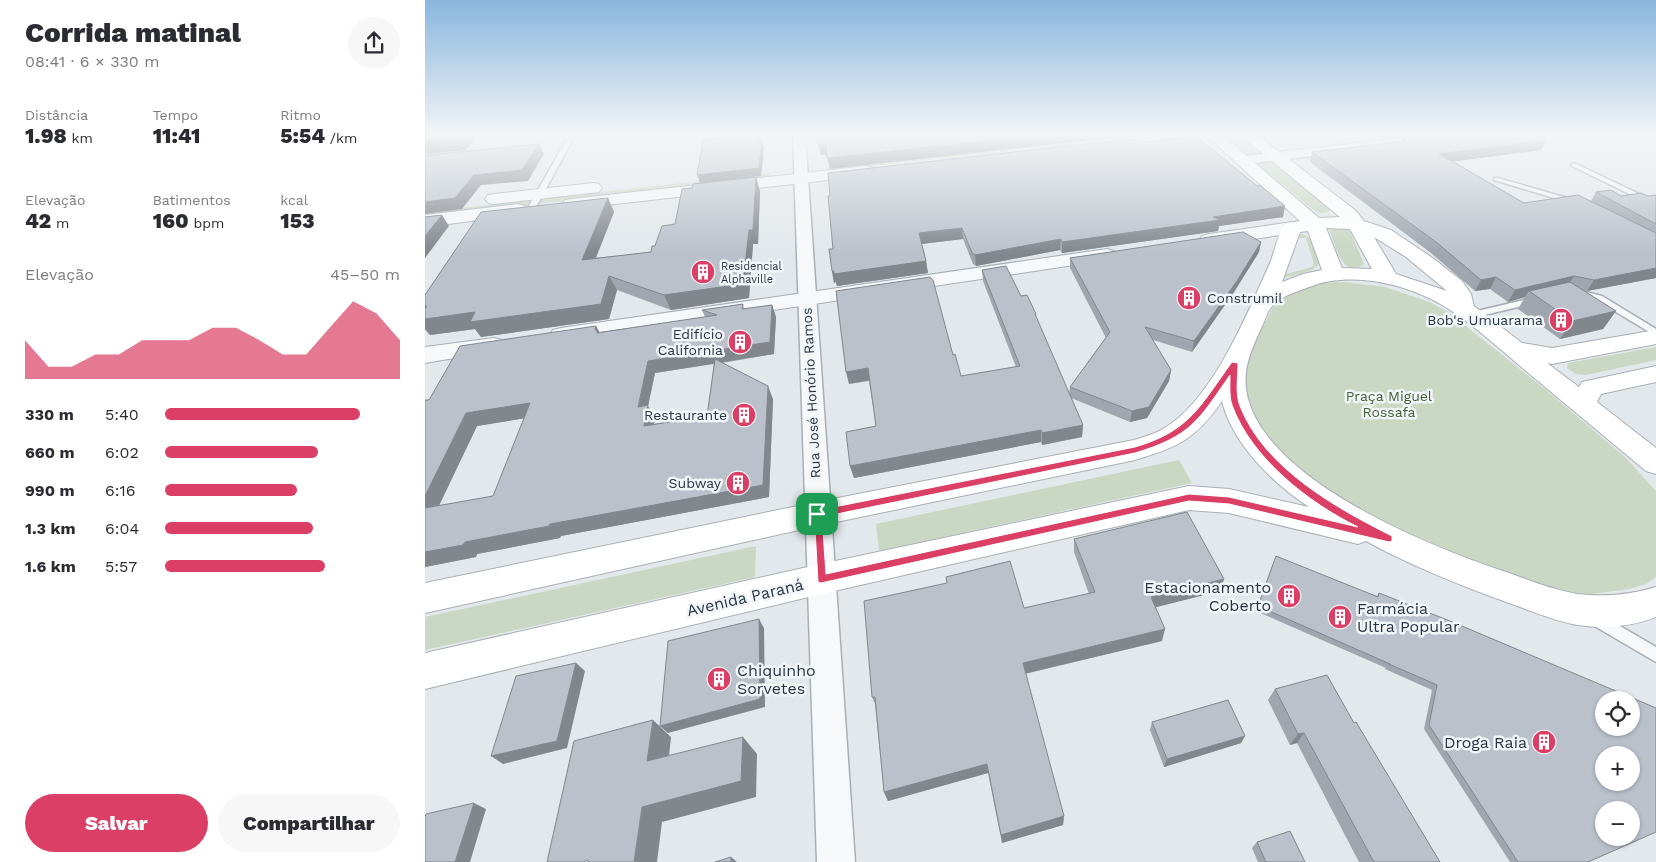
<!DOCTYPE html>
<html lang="pt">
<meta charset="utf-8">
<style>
:root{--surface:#fff;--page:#f7f7f7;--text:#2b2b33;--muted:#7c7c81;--accent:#db3f65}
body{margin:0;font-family:"Work Sans",sans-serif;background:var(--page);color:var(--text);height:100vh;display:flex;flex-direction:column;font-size:19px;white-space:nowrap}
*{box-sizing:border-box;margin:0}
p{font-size:16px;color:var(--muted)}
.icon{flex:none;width:28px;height:28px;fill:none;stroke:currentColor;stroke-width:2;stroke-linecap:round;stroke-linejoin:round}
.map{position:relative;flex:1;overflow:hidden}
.side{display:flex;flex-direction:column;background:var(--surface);width:425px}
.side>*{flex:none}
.controls{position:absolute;left:1170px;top:691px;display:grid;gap:10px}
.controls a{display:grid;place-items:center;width:45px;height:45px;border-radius:50%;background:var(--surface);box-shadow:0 1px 4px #0004;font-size:25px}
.pin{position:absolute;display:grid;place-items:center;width:42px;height:42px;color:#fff;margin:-21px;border-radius:10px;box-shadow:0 2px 8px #0006}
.round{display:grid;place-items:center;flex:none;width:52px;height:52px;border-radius:26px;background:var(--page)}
.headline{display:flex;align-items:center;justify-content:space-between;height:85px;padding:0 25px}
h1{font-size:28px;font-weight:800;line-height:38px}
.stats{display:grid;grid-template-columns:repeat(3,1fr);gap:8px;height:85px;padding:5px 25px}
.stats div{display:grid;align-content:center}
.stats b{font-size:21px;font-weight:800}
.stats small{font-size:14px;font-weight:400}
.stats p{font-size:14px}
.chart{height:140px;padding:10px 25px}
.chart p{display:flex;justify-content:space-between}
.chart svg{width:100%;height:90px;margin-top:5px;fill:var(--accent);opacity:.7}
.action{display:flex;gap:10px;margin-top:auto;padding:10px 25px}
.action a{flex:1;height:58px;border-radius:30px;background:var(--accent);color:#fff;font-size:20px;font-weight:800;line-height:58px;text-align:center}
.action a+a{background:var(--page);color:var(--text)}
ul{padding:0 25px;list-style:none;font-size:16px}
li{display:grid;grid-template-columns:80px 60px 1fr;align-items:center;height:38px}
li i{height:12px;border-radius:6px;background:var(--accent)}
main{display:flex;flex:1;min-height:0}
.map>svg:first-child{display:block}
.green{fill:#cad7c3}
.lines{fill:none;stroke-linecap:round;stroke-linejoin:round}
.service-casing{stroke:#a7afb7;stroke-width:3}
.minor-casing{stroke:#a7afb7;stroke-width:3}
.tertiary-casing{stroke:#a7afb7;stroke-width:2}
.secondary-casing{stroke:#a7afb7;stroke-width:2}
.service{fill:#f6f8fa;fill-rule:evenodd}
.minor{fill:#f6f8fa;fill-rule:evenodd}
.tertiary{fill:#f6f8fa;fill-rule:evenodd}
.secondary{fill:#fff;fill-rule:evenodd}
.wall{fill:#a0a6af;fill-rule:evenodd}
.shaded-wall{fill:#82878e}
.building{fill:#bac1cb;stroke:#82878e;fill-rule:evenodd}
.route{fill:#db3f65;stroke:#fff;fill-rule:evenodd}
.labels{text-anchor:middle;stroke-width:5;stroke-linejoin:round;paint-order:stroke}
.far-poi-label{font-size:11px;fill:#293646;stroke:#f3f6f9;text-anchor:start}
.poi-label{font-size:14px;fill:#293646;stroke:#f3f6f9;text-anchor:end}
.street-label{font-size:14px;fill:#293646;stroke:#f3f6f9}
.park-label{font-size:14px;fill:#426335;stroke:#f3f6f9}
.near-poi-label{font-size:16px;fill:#293646;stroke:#f3f6f9;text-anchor:end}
.near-street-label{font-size:16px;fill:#293646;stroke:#f3f6f9}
</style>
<main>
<section class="side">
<div class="headline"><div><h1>Corrida matinal</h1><p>08:41 · 6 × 330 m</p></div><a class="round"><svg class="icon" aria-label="share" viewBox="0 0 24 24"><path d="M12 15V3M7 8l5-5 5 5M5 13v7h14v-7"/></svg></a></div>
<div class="stats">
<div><p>Distância</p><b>1.98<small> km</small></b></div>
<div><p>Tempo</p><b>11:41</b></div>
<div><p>Ritmo</p><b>5:54<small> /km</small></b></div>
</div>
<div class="stats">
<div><p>Elevação</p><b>42<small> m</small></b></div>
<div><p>Batimentos</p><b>160<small> bpm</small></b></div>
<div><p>kcal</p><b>153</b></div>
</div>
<div class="chart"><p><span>Elevação</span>45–50 m</p>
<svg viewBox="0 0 160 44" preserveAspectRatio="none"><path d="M0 44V25L10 38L20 38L30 32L40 32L50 25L60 25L70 25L80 19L90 19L100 25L110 32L120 32L130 19L140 6L150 12L160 25V44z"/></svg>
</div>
<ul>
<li><b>330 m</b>5:40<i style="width:83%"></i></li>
<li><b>660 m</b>6:02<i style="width:65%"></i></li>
<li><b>990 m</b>6:16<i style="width:56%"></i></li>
<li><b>1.3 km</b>6:04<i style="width:63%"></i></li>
<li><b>1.6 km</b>5:57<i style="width:68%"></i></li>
</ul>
<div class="action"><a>Salvar</a><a>Compartilhar</a></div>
</section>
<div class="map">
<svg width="1231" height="862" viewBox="0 0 1231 862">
<rect width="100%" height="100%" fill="#e3e8ec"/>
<path class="green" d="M705,134H746L402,171V167Z
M809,136L817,139L832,151V154L818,153L801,139Z
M844,160L904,206L906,209L903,212L895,213L887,209L832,164L833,161Z
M345,173V178L0,217V212Z
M908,227H919L925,231L939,264C917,280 910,244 904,229Z
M878,234L887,240L894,264L887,270L856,279L854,276L887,267L889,264L881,238H871L868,236Z
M919,282L960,287L1004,302L1023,312L1121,390L1201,458L1231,491V577L1221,584L1204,589L1160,595L1134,592L1102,583L984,535L917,502L838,439L818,392L822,362L830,340L850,304L863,293L896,283Z
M1231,347V360L1161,375L1151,374L1142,368L1143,363Z
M754,460L767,483L454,551L451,524Z
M331,546L330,577L0,650V617Z"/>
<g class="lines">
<g class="service-casing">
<path id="service" d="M144,139L147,141L110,209L103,211L102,209L141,141Z
M1149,163L1231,202V207L1147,166L1146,165Z
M1069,178H1073L1156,202L1149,204L1069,180Z
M1153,290L1177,296L1231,329V336L1171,300L1150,295L1149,293Z
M1111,297L1116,300L1114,302L1047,318L1042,315L1044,313Z
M1171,612L1231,647V662L1166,624L1164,619L1166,614Z"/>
</g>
<g class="minor-casing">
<path id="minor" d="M368,134H380L430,862H392Z
M1011,134H1046L1040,138L819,164L812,160L819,156Z"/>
</g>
<g class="tertiary-casing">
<path id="tertiary" d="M735,134H781L778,137L773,139L675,150L669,148L667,145L669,142L675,140Z
M441,166L447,167L449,171L447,175L146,209L140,208L137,204L140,200L146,199Z
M168,183L174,184L177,188L174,192L69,204L63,203L60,199L63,195L69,194Z
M93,204L100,206L102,210L100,214L0,227V215Z
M867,222L874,224L877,228L874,232L784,246L777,244L774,240L777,236L784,234Z
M682,249L689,251L692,255L689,259L136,342L128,340L124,335L128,330L136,328Z
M69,338L77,340L81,345L77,350L0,363V347Z"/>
</g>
<g class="secondary-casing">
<path id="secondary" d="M780,134H796L894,218L915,217L814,134H831L930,210L939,221L966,230L1009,259L1037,281L1046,294L1049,306L1097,343L1127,348L1231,330V344L1127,364L1122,363L1154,387L1157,382L1231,366V382L1176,394L1172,402L1231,448V474L1221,471C1185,441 1149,411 1113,381C1086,359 1060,334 1031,314C992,286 930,269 884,287C869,293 851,297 843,312C831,343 813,367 824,402C850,485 1010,549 1087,574C1108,582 1130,590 1152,594C1180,597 1205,595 1231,587V617C1205,627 1180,629 1153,625C1130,621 1109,612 1087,604C1037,586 988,567 941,541L933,544L804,513L764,510L396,594L0,689V653L396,564L764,486L804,489L884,507C848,484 807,443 797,401C771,439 753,447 710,460L392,526L0,613V583L392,502L709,440C719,437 729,434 738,429C788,400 822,314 845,263C850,251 852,235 860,224L875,221ZM901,228L925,229L947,269L917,268ZM883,231L897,270L878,274L857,282L875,232ZM949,237L981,257L1022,291L971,274Z"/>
</g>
<use href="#service" class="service"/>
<use href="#minor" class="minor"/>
<use href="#tertiary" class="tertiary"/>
<use href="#secondary" class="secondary"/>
</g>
<path class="wall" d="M950,134H998L957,138Z
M977,138L1116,150L1028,161L1099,203L1166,201L1171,192L1196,196H1223L1231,195V278L1162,291L1158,290L1191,311L1178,329L1135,339L1093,309L1100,297L1083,302L1065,289L1050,291L1006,253L885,162L887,152L975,142Z
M714,143L858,217L794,226L793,231L637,253L635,250L551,266L548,264L538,239L497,244L501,261L503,273L412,286L411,282L409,283L407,271L408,249Z
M335,191L333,244H328L324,298L246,310L192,290L184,319L56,337L50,329L5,335L0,329V295L183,198L189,212L171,258L226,252L230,246L250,224Z
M836,242L834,252L809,292L767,352L728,340L746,370L744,381L722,418L705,422L646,398L658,425L657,437L617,445L616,442L429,478L425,466L451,426L444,381L424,384L528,355L536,376L591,367L558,281L557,270L596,296L611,314V318L644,394L645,387L681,338L645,268V258Z
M318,304L319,309L347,305L351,317L349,354L297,363L348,399L344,497L136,536L135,538L52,554L51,557L0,567L4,400L175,332L280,317L277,310ZM289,364L282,416L229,424L230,418L223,406L230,373ZM99,418L68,496L14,506L52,426Z
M649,539L799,579L795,591L731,607L737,641L600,674L639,816L638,825L577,843L563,773L463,801L459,792L450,704L447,697L599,608L664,594L649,552Z
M849,561L952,596L954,593L1163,862H1085L999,729L1007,690L960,669L961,668L831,611Z
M850,689L929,723L1015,862H934L872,743L865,745L843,700Z
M727,722L820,736L816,743L739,767L725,730Z
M832,842L880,862H833L827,848Z"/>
<path class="shaded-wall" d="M33,134H55L41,150L0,154V138Z
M333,134H336L335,148L332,141Z
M625,134H683V138L405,169L402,158Z
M959,134H998L957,138Z
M337,140L339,148L336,176L275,183L272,175Z
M1121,140L1116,150L1010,164L1014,154Z
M114,144L119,154L103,181L56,185L37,209L0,214V202L49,175Z
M401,144L404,155H396L393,145Z
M331,177L335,191L333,244H328L324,298L246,310L239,295L324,230Z
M183,198L189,212L164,274L157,260Z
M860,206L858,217L794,226L793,231L637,253V242L788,217Z
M17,215L24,226L0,258V236Z
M537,228L538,239L496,244L494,233Z
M636,239L635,250L551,266L550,255Z
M836,242L834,252L809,292L767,352L769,341Z
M501,261L503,273L412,286L411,282L409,283L407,271Z
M1231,268V278L1162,291L1169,280Z
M184,276L192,290L184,319L56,337L50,329L5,335L0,329V306Z
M1149,276L1142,287L1104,291L1100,297L1083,302L1090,290Z
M1071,277L1065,289L1050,291L1056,280Z
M347,305L351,317L349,354L230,373L223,406L230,418L226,439L219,426L213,407L223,361Z
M1191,311L1178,329L1135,339L1147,321Z
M171,326L178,338L170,330Z
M443,368L445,380L424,384L421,372Z
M746,370L744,381L722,418L705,422L707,411Z
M343,386L348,399L344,497L136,536L135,538L52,554L51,557L0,567V552L40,542L125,524Z
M105,403L114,416L52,426L6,522L0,516V496L41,413Z
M658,425L657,437L617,445V433Z
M616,430V442L429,478L425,466Z
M799,579L795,591L724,609L726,597Z
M334,619L339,628L340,707L243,733L235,726Z
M740,629L737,641L598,674V663Z
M151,663L160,671L142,748L78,764L66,756Z
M228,720L246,737L242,777L222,761Z
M879,733L872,743L865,745L873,734Z
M820,736L816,743L739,767L742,759Z
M318,737L332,754L331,797L237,822L232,862H209L217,807Z
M562,764L563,773L463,801L459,792Z
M49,803L61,809L45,862H30Z
M639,816L638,825L577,843L576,835Z
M306,857L312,862H306Z"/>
<path class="building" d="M0,134H33L32,135L0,138Z
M298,134H333L332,141L337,140L334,168L272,175L278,140L298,138Z
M392,134H625L402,158L401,144L393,145Z
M1015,134H1108L1121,140L1014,154L1099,203L1153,195L1231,233V268L1169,280L1149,276L1090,290L1071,277L1056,280L1011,242L887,152L982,141L977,138Z
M771,136L832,186H836L860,206L788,217L795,220L637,242L636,239L550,255L547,253L537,228L494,233L501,261L409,274V271H407L404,249H408L403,196H405L403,173L695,140H711L714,143Z
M114,144L97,170L49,175L30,198L0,202V157L2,155Z
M331,177L328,230H324L318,284L239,295L184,276L176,304L45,322L50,312L0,319V309L2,306H0V295L56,212L183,198L157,260L226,252L227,246H230L237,226L250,224L257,189L267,188L268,184Z
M1186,190L1196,196L1216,193L1223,196L1231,195V224L1171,192Z
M17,215L0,236V217Z
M818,232L836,242L812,281L769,341L720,327L746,370L724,407L707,411L645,387L685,332L645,258Z
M581,266L596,296L602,295L611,314H610L658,425L617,433L616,430L425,466L421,432L451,426L443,368L421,372L411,291L505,277L508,280L528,355L530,354L536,376L595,366L557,270Z
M1145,282L1191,311L1147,321L1104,291Z
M318,304L317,309L347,305L345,342L223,361L213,407L223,405L219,426L282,416L290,359L343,386L338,485L125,524L124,526L40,542L38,545L0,552V508L68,496L105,403L41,413L0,496V400H4L35,346L171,326L170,330H172V333L292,315L277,310Z
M762,512L799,579L726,597L740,629L598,663L639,816L576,835L562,764L459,792L450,697H447L439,601L522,583L521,577L585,561L599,608L670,592L649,539Z
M851,556L953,597L954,593L1025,621L1231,708V832L1163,862H1093L1004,725L1012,685L964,664H965L833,606ZM1179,700H1206V728H1179ZM1179,755H1206V782H1179ZM1179,810H1206V838H1179Z
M334,619L335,699L235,726L243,641Z
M151,663L132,741L66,756L91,676Z
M902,675L929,723L931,722L1015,862H949L879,733L873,734L850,689Z
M803,700L820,736L742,759L727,722Z
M228,720L222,761L318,737L316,781L217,807L209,862H163V860L158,862H122L149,741Z
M49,803L30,862H0V817L1,814Z
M865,831L880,862H841L832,842Z
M306,857V862H290Z"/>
<linearGradient id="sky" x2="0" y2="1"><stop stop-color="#89b6de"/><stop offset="0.53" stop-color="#f2f5f6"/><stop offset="1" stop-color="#f2f5f6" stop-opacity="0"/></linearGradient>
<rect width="1231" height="254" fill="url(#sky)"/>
<path class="route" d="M807,362L813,363C813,377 810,393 815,406C839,468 911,508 967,536V541L964,542L804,504L764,501L396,583L393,582L389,511L710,447C765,431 775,406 807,362ZM805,375C805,384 804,396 807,405C826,458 884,503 933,527L804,497L764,494L401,574L397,517L710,453C766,436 773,421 805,375Z"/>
<defs>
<g id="building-disc" transform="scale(1.25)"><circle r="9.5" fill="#db3f65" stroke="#f3f6f9"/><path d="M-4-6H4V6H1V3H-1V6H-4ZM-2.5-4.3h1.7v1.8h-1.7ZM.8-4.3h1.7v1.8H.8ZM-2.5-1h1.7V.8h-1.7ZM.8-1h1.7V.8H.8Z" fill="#fff"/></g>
</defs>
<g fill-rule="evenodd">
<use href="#building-disc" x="278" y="272"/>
<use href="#building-disc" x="764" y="298"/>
<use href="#building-disc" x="1136" y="320"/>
<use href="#building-disc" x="315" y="342"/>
<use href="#building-disc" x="319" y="415"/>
<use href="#building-disc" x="313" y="483"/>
<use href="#building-disc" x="864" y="596"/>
<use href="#building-disc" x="915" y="617"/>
<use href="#building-disc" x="294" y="679"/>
<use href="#building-disc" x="1119" y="742"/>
</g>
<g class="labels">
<g class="far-poi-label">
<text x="296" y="270">Residencial<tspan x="296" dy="13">Alphaville</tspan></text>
</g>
<g class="poi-label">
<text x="782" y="303" text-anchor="start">Construmil</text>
<text x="1118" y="325">Bob's Umuarama</text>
<text x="298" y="339">Edifício<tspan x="298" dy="16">California</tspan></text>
<text x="302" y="420">Restaurante</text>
<text x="296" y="488">Subway</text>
</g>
<g class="street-label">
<text transform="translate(386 393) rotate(-93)" y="5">Rua José Honório Ramos</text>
</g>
<g class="park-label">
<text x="964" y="401">Praça Miguel<tspan x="964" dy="16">Rossafa</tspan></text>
</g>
<g class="near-poi-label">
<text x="846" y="593">Estacionamento<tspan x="846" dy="18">Coberto</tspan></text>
<text x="932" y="614" text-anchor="start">Farmácia<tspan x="932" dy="18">Ultra Popular</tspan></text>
<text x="312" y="676" text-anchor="start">Chiquinho<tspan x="312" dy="18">Sorvetes</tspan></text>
<text x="1102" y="748">Droga Raia</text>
</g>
<g class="near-street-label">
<text transform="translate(320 597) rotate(-13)" y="6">Avenida Paraná</text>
</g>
</g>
</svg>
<div class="controls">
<a><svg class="icon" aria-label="locate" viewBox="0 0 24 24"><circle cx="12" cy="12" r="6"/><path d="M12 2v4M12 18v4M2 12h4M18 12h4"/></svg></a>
<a>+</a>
<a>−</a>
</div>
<div class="pin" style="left:392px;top:514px;background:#1e9e55"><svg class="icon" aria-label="arrive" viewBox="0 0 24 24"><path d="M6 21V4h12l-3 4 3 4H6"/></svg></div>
</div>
</main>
